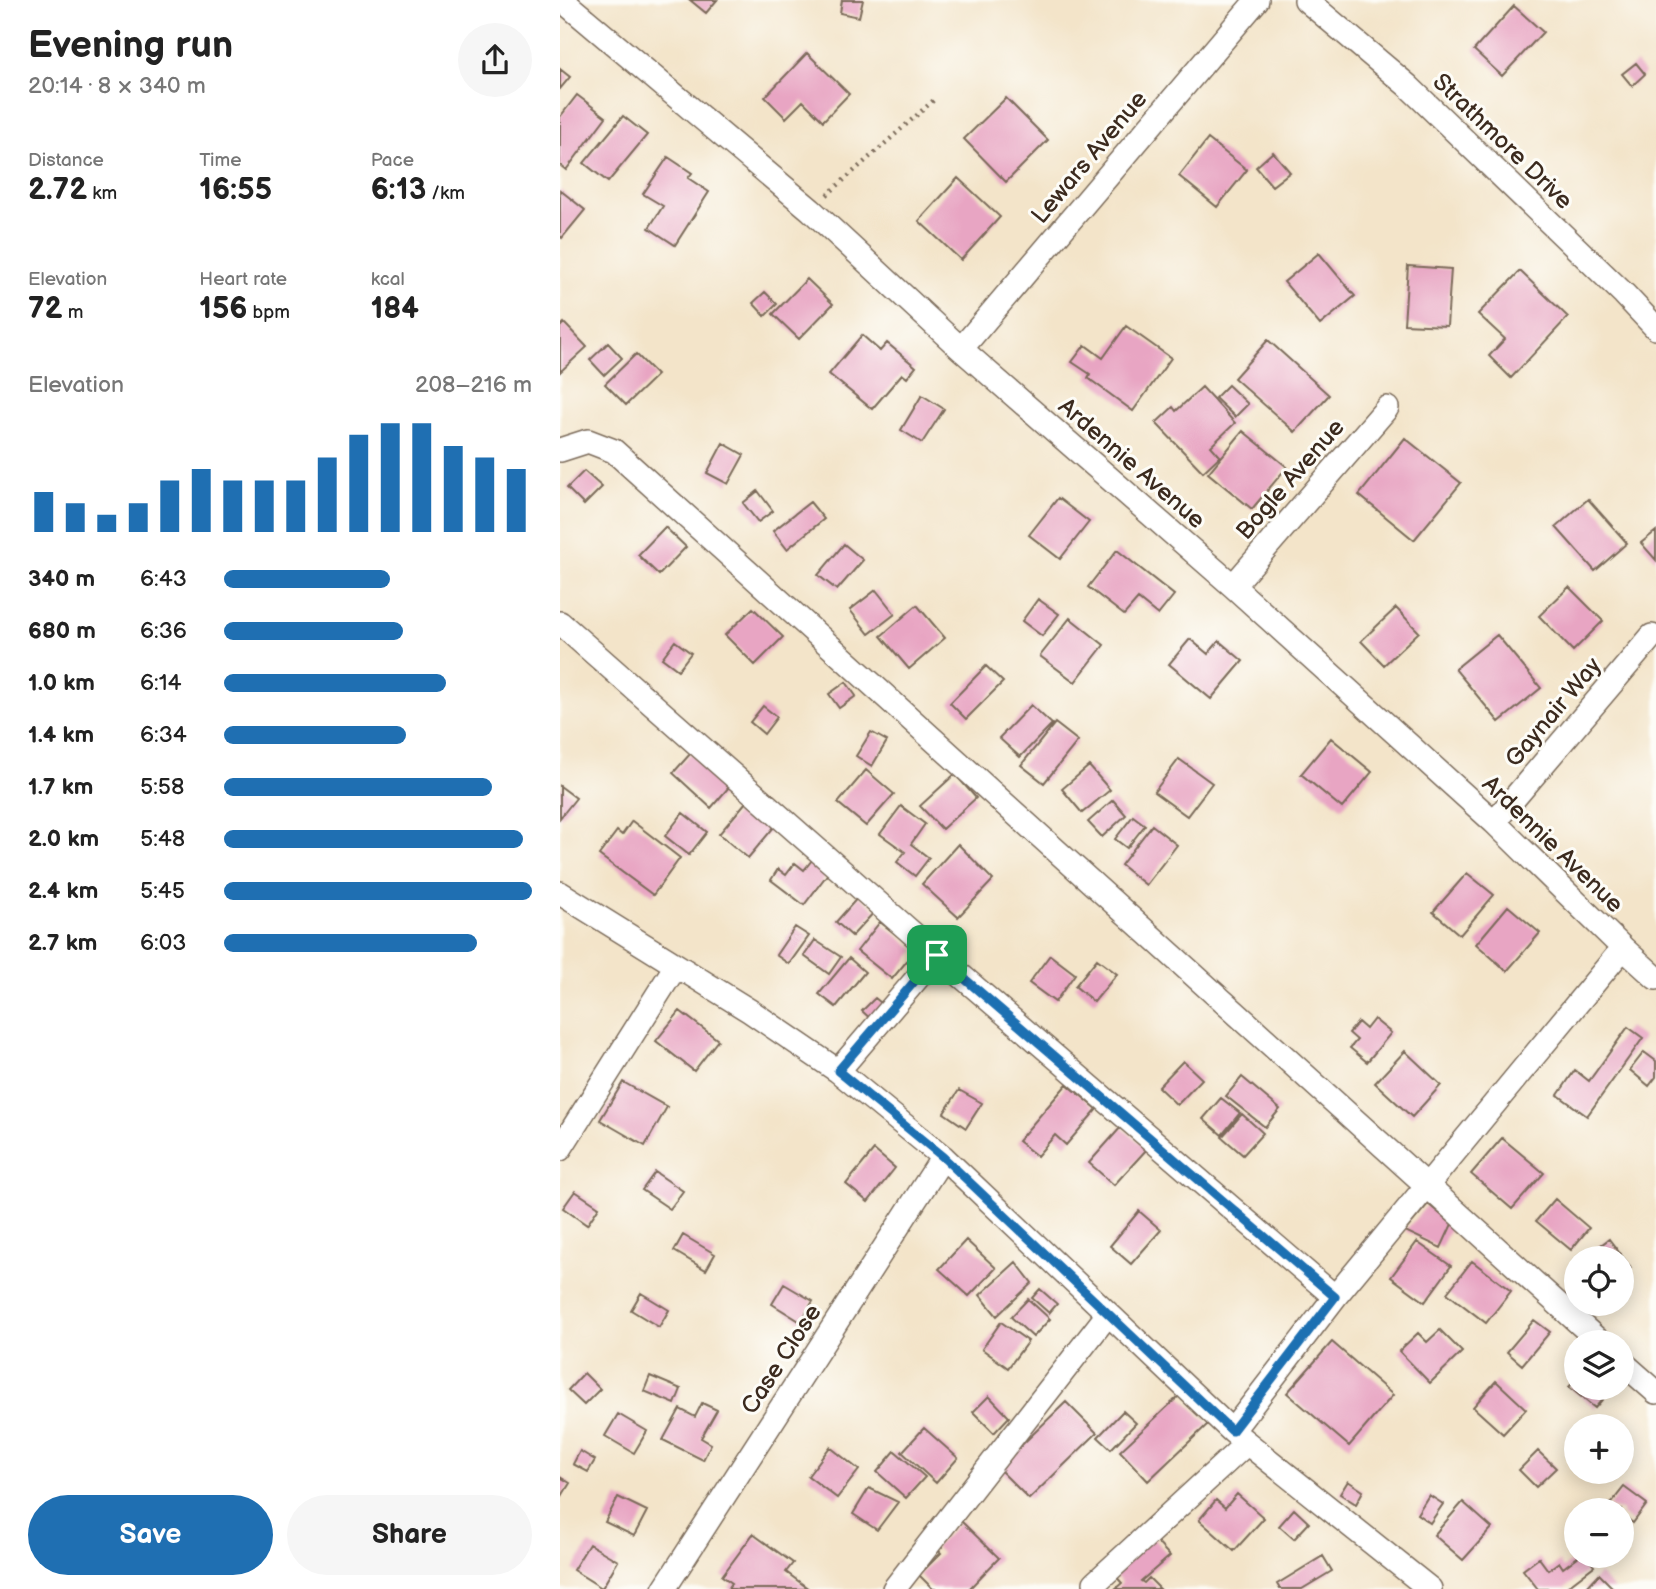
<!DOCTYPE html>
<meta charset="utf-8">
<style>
:root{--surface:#fff;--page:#f6f6f6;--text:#222;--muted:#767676;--accent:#1f6fb2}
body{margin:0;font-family:"Balsamiq Sans",sans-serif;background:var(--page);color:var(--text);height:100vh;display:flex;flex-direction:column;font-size:26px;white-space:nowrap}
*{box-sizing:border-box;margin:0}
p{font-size:23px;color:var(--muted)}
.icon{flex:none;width:38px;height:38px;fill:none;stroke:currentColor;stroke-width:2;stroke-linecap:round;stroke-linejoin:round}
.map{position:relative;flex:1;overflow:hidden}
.sheet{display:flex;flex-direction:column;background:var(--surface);width:560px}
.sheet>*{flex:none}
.buttons{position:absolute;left:1004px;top:1246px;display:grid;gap:14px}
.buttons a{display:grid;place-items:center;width:70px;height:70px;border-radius:50%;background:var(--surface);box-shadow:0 4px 18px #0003;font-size:35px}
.pin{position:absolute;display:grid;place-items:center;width:60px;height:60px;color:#fff;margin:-30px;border-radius:14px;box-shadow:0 4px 10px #0006}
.round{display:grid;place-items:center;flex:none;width:74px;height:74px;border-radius:37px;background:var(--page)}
.summary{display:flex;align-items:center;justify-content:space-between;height:119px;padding:0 28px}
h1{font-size:38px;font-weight:800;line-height:52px}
.stats{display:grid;grid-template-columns:repeat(3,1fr);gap:10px;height:119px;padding:7px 28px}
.stats div{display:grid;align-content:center}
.stats b{font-size:30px;font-weight:800}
.stats small{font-size:19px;font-weight:400}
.stats p{font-size:19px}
.chart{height:196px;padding:14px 28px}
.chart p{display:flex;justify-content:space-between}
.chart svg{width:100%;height:126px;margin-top:7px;stroke:var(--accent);stroke-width:6}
.button{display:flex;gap:14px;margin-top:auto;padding:14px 28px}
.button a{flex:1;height:80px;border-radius:42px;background:var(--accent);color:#fff;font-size:28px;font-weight:800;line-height:80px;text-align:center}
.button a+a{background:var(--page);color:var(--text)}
ul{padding:0 28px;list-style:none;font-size:23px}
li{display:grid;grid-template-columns:112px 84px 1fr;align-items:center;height:52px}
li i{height:18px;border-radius:9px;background:var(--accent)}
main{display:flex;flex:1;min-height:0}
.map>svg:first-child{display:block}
.building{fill:#e8a5c3}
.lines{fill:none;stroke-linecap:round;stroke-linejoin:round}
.minor-casing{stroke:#7b6b5a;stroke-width:26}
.path{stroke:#7b6b5a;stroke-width:4.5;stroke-dasharray:2 5;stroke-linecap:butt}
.minor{stroke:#fff;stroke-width:23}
.route-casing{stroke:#fff;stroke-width:14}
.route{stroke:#1f6fb2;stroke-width:9}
.labels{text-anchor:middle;stroke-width:6;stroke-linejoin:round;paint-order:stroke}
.street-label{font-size:24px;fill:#3b2a1e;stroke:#fdfcf7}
</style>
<main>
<section class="sheet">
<div class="summary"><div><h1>Evening run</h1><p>20:14 · 8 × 340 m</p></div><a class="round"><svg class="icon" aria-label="share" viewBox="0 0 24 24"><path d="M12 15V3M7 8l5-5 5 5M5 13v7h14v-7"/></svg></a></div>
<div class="stats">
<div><p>Distance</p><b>2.72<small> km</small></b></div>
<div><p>Time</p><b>16:55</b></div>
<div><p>Pace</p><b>6:13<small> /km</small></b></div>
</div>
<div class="stats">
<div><p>Elevation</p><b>72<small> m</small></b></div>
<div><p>Heart rate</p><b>156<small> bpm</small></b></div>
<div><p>kcal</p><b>184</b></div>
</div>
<div class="chart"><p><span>Elevation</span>208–216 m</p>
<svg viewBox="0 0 160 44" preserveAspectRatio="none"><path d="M5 44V30M15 44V34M25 44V38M35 44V34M45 44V26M55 44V22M65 44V26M75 44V26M85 44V26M95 44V18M105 44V10M115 44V6M125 44V6M135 44V14M145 44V18M155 44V22"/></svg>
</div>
<ul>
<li><b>340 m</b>6:43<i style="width:54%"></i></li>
<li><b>680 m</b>6:36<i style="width:58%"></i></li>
<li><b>1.0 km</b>6:14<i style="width:72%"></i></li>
<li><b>1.4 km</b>6:34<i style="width:59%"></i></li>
<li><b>1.7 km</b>5:58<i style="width:87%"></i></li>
<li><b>2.0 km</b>5:48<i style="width:97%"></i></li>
<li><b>2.4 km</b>5:45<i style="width:100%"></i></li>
<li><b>2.7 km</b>6:03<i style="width:82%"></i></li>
</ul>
<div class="button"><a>Save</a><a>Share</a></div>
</section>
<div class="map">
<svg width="1096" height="1589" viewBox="0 0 1096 1589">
<rect width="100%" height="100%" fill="#fdfcf7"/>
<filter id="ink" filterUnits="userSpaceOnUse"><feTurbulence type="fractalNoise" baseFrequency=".0143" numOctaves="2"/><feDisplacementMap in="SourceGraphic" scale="14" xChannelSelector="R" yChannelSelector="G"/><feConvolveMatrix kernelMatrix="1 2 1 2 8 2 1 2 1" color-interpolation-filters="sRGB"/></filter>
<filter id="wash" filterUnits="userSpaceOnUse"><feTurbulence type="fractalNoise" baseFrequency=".00686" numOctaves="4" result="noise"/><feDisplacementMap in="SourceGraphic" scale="28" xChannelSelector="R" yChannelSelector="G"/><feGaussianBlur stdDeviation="1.57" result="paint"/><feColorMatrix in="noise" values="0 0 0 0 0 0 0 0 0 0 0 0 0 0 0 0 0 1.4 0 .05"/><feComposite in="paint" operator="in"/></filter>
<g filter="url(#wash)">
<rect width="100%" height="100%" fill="#f3e4c9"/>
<g id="blocks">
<path class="building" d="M130,0H157L146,13Z
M282,0H303L299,17L280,13Z
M954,6L983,32L942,76L914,50Z
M247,53L289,94L263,121L243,101L226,118L205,97Z
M1076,63L1085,74L1072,86L1062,74Z
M0,69L10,77L0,89Z
M17,95L46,117L6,170L0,165V117Z
M446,98L488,140L446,182L404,139Z
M63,116L87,135L48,182L24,163Z
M648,139L687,170L657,207L619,176Z
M713,152L730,172L712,186L696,167Z
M108,157L132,173L128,178L149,192L115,245L89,228L103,206L83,194Z
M398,178L440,217L401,260L359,221Z
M0,190L25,210L2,238L0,236Z
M759,253L795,296L760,325L724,282Z
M848,266L891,269L887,326L844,324Z
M960,271L1008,317L951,378L929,356L945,339L918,314Z
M247,279L273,304L239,339L213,314Z
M205,292L217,304L205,316L193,303Z
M4,323L27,347L0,372V327Z
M566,326L611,358L573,411L528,378L530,374L512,362L525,345L543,358Z
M302,335L320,351L327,343L356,367L347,378L342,374L312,409L269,374Z
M708,340L769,395L735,432L674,378Z
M48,343L62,358L44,375L30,360Z
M76,354L97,375L66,405L45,384Z
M668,385L688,404L675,417L655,398Z
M642,387L675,423L651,446L660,456L643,472L596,423L613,407L616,411Z
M362,395L384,409L362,443L341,430Z
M683,431L727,467L692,509L648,473Z
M845,438L901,483L854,540L799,495Z
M163,443L184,455L168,484L147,473Z
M24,471L42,487L24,505L7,488Z
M198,491L213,511L198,522L183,503Z
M498,498L529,522L500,559L469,535Z
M1028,499L1067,543L1035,571L996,527Z
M250,502L264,519L227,549L213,531Z
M105,527L126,547L99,575L78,555Z
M1096,531V560L1081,543Z
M284,544L303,560L277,590L258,575Z
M557,550L614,595L598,615L578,599L564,615L528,587Z
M1009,587L1043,621L1013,651L979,616Z
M316,590L335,614L309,634L290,610Z
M478,599L499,614L482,636L462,621Z
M357,605L385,638L349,669L321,636Z
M193,608L223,637L195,665L165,635Z
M836,608L859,632L824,665L801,641Z
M510,618L544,645L515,682L480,656Z
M937,635L981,688L939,722L895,669Z
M630,639L648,654L659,641L683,661L651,699L609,664Z
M115,641L131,653L118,670L102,658Z
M426,666L443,682L406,719L390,703Z
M286,682L296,696L279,708L269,694Z
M471,705L492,724L460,757L439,738Z
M203,706L217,717L204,734L190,722Z
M495,723L518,741L484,783L461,765Z
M311,732L327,741L312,766L296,756Z
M771,738L812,772L782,808L741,774Z
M131,753L169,787L151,808L113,773Z
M619,759L652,783L627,816L594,792Z
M529,766L550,790L522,813L502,789Z
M306,770L334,794L306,826L278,803Z
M395,774L416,798L382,829L360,806Z
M0,786L16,798L0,818Z
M553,800L566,815L542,837L528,822Z
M186,802L215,826L188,858L159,834Z
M341,806L365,824L351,844L369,858L355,876L337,862L345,852L320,834Z
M123,813L147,832L129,855L105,836Z
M573,816L585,825L567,848L555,839Z
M72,821L120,858L93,895L39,855L57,831L62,835Z
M592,825L617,845L586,885L561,865Z
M398,844L433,880L398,917L362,884Z
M252,860L269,872L244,905L211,880L218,869L226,875L235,863L244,870Z
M907,873L934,895L900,935L873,912Z
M299,896L316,910L292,936L276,922Z
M948,906L980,933L947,971L916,944Z
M320,922L356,950L332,979L297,951Z
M235,927L249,936L229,964L216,955Z
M255,940L281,957L269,974L244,956Z
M490,955L515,974L495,1002L469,983Z
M289,958L305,972L276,1007L259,994Z
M537,959L557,974L534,1002L515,986Z
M315,998L326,1007L313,1021L302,1011Z
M120,1011L158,1040L134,1071L96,1041Z
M814,1019L831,1033L807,1062L790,1048L797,1040L789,1033L798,1022L806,1029Z
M1068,1027L1083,1038L1027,1116L998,1095L1015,1070L1029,1081Z
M845,1051L881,1085L852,1117L815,1083Z
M1084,1052L1096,1061V1077L1089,1086L1070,1070Z
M623,1061L642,1079L617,1105L598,1087Z
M682,1077L720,1109L705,1127L666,1096Z
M63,1082L107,1107L85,1146L40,1120Z
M507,1084L537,1109L506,1145L495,1135L477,1156L458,1141Z
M399,1090L422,1103L406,1128L384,1113Z
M661,1098L680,1113L662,1135L643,1119Z
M682,1114L703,1133L683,1155L662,1137Z
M561,1127L587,1149L554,1185L529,1163Z
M942,1138L984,1173L952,1209L911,1174Z
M314,1150L335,1168L308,1202L286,1184Z
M95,1172L123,1191L110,1209L82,1190Z
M15,1191L39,1207L27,1225L3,1208Z
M995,1199L1029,1228L1011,1250L976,1221Z
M868,1204L892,1224L881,1248L845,1231Z
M579,1211L601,1230L571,1264L550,1246Z
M123,1235L155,1254L146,1270L114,1251Z
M1049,1239L1071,1268L1062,1274V1258H1032L1029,1254Z
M406,1240L436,1268L409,1296L379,1269Z
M857,1242L891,1266L865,1302L831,1277Z
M912,1261L951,1291L926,1323L887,1293Z
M456,1262L472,1283L437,1316L420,1295Z
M224,1284L253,1301L241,1322L212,1304Z
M480,1289L497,1304L489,1313L472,1298Z
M81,1293L109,1310L99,1327L71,1310Z
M468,1299L490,1319L473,1337L451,1317Z
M974,1320L990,1332L962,1365L947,1352Z
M441,1322L468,1341L448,1368L422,1349Z
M880,1330L902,1352L870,1383L839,1351L858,1333L867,1342Z
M772,1342L833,1395L789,1446L727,1393Z
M24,1373L40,1389L24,1405L8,1390Z
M90,1376L121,1389L115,1404L84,1391Z
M1017,1378V1388H1052L1035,1408L1009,1387Z
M936,1381L966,1409L943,1434L913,1407Z
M620,1395L648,1424L588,1481L560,1451Z
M429,1396L449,1417L434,1433L413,1412Z
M506,1402L537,1433L469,1499L438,1468Z
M142,1403L157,1410L141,1438L151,1444L143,1460L103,1440L120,1409L135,1417Z
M563,1411L576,1423L551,1449L538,1437Z
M58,1414L87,1431L74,1453L45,1436Z
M364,1428L398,1458L376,1483L342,1452Z
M270,1447L299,1470L277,1498L248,1476Z
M20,1451L35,1460L28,1472L13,1464Z
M335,1451L365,1477L346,1498L317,1472Z
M978,1451L996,1468L976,1487L959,1470Z
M0,1477L10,1483L2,1496L0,1494Z
M788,1481L803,1491L796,1504L780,1494Z
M1064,1487L1087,1504L1073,1523L1062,1515V1510H1055L1049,1506Z
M309,1488L338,1502L317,1530L293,1514Z
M677,1494L704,1518L674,1551L639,1520L656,1500L665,1508Z
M869,1495L883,1504L870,1523L857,1514Z
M58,1497L87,1511L74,1536L45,1522Z
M903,1502L932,1528L903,1560L874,1535Z
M734,1509L749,1523L734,1539L719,1526Z
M401,1521L439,1558L409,1589H373L359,1575L381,1553L375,1547Z
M193,1534L233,1563L226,1572L249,1589H168L172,1583L162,1576Z
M591,1536L610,1556L581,1581L584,1583L589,1578L600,1589H555L562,1583L551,1571Z
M29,1544L58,1561L42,1588L13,1570Z
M763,1556L772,1571L742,1589H720L717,1584Z
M1019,1556H1026L1034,1566L1004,1589H978L963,1570L979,1558L988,1570L999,1562L1003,1568Z
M1039,1574L1054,1589H1025Z"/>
</g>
</g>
<g filter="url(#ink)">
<use href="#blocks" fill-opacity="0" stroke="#7b6b5a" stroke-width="2"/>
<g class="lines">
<g class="minor-casing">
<path id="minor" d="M2,0L251,210L401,349L673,586L934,822L1063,948L1096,978
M746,0L848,86L1064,294L1096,328
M401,349L697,0
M0,450L28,441L54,451L1040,1342
M673,586L827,408
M0,623L377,955L775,1297
M934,822L1092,636
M0,893L190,1011L278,1071L383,1157L672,1431L870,1589
M278,1071L377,955
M0,1149L112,972L124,970
M1062,1362L1096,1392
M672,1431L775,1297L1063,948
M535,1583L687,1443
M104,1589L383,1157
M334,1589L548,1314"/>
</g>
<path class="path" d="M267,195L375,99"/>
<use href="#minor" class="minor"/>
</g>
</g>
<g class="lines" filter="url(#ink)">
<g class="route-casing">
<path id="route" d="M377,955L775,1297L672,1431L383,1157L278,1071Z"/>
</g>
<use href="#route" class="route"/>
</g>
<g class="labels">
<g class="street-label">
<text transform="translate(943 141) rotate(44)" y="8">Strathmore Drive</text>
<text transform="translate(529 157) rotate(-50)" y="8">Lewars Avenue</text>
<text transform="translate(572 463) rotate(41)" y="8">Ardennie Avenue</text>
<text transform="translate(730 479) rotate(-49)" y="8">Bogle Avenue</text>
<text transform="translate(993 712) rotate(-50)" y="8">Gaynair Way</text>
<text transform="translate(993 844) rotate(44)" y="8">Ardennie Avenue</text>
<text transform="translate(221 1359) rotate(-57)" y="8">Case Close</text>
</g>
</g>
</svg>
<div class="buttons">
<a><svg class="icon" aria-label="locate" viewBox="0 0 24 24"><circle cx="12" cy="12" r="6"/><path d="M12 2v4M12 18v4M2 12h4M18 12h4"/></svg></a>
<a><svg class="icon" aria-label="layers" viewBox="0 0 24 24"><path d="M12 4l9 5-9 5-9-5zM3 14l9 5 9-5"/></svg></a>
<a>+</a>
<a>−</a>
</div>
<div class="pin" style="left:377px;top:955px;background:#1e9e55"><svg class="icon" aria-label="arrive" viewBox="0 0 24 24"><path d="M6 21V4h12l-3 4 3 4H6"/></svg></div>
</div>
</main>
